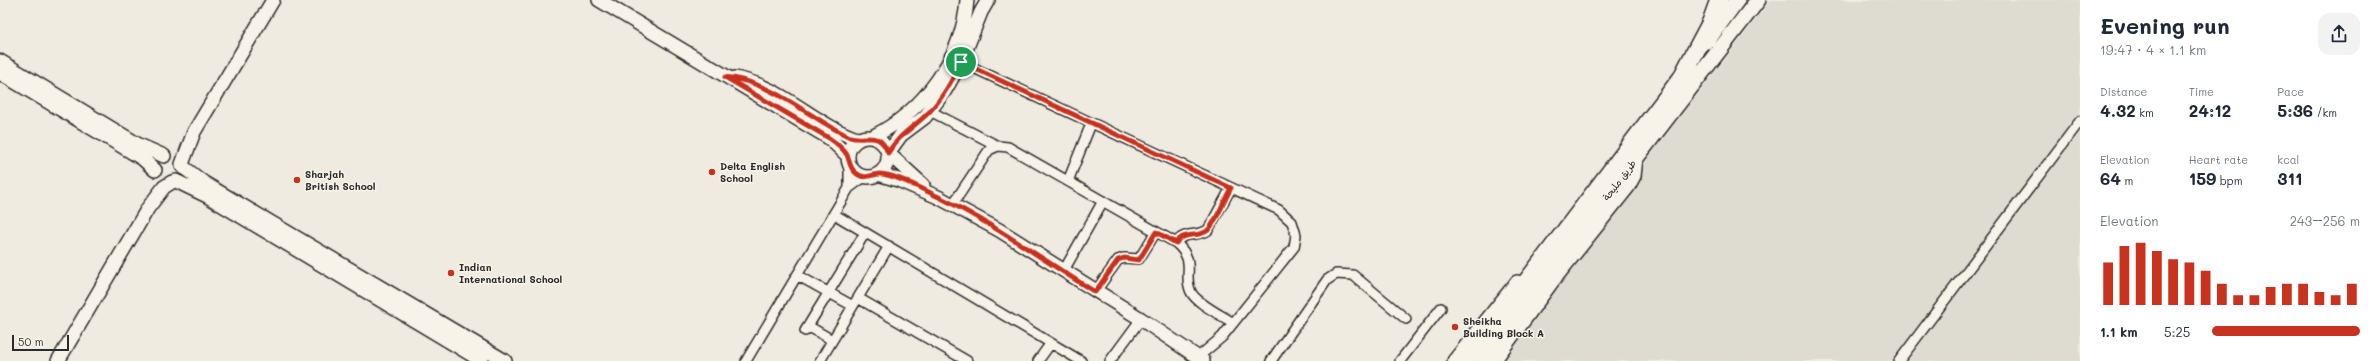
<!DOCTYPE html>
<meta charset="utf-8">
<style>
:root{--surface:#fff;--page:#f2f2f3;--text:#1f2937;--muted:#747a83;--accent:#c8321e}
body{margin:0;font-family:Mali,"Playpen Sans Arabic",sans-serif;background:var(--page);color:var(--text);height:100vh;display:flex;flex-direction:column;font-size:15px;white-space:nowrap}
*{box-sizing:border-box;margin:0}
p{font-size:13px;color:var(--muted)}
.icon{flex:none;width:22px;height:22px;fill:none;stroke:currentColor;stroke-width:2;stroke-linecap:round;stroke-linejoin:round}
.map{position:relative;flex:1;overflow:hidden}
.sheet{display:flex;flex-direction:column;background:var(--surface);width:300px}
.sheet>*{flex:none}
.scale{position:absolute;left:12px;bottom:10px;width:57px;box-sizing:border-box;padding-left:4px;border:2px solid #2b2b2b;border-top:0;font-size:11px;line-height:14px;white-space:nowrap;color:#2b2b2b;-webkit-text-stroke:3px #f7f3e8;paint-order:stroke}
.pin{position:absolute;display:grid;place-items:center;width:34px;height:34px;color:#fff;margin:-17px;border:2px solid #fff;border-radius:50%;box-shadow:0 1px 4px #0007}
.round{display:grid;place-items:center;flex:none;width:42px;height:42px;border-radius:12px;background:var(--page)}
.summary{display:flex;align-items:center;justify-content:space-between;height:68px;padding:0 20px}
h1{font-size:22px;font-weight:700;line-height:30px}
.metrics{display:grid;grid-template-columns:repeat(3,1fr);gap:6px;height:68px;padding:4px 20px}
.metrics div{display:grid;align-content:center}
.metrics b{font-size:17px;font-weight:700}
.metrics small{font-size:11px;font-weight:400}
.metrics p{font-size:11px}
.chart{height:112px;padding:8px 20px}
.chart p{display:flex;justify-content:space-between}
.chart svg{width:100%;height:72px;margin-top:4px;stroke:var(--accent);stroke-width:6}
ul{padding:0 20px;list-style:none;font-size:13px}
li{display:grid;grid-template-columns:64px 48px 1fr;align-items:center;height:30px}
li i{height:10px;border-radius:5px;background:var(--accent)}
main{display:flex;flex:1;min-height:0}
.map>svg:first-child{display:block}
.built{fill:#dedbd1}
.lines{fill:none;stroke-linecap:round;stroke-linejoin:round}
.street-casing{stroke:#2b2b2b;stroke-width:12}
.secondary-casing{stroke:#2b2b2b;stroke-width:16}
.primary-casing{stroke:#2b2b2b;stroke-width:18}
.highway-casing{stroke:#2b2b2b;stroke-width:20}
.street{stroke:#f7f3e8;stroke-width:9}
.secondary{stroke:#f7f3e8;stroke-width:13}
.primary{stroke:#f7f3e8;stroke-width:15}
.highway{stroke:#f7f3e8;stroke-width:17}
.route-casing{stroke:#fff;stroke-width:8}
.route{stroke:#c8321e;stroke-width:5}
.poi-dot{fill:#c8321e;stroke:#f7f3e8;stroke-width:1.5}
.labels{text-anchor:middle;stroke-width:3;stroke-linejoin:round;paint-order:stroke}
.poi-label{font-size:10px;font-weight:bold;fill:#2b2b2b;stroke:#f7f3e8;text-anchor:start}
.street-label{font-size:10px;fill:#2b2b2b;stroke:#f7f3e8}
</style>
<main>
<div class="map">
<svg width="2080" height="361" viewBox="0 0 2080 361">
<rect width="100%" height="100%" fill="#efebe0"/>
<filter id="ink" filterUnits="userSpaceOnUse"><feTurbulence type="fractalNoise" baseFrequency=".025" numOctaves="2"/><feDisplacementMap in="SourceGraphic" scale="8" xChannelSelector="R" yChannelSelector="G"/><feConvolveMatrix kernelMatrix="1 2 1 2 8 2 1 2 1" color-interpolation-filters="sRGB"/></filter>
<g filter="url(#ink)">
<path class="built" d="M1771,0H2080V361H1490Z"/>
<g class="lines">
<g class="street-casing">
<path id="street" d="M961,62L1279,210L1292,222L1296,235L1294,247L1222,337L1197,358
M930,111L998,146
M849,165V188
M1068,181L1091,124
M953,204L989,150L998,146L1008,147L1176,243C1198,263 1182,274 1191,292C1196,303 1223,316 1233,323
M834,214L1081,361
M1176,243C1184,231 1198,237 1208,230L1231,188
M1063,272L1103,201
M797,275L853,306
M1095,292L1118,260L1124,258L1139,259L1156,232
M858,298L967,361
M808,326L832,340
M805,331L865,233
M746,361L849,188L864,177
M820,361L889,246
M1038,361L1051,343
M1110,361L1141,319
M1271,361L1327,280L1336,274L1353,275L1406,319
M1400,361L1441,308
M1899,361L2080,121"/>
</g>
<g class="secondary-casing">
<path id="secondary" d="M599,0L829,138L848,156
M0,61L139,145L164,156
M0,73L143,159L155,170
M735,78C783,87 813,124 857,139
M848 157a20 20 0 1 1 40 0a20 20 0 1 1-40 0Z
M872,137C923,112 963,58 967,0
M182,164L194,132L273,0
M182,166L204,183L505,361
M878,174L898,180L938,197L999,230L1141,319L1203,361
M176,181L207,196L482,361
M923,185L888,153L901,135L925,117L944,92L961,62L981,12L988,0
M58,361L148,208L164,187L172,182
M1454,361L1517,282
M1494,361L1552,282L1628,187L1634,176L1636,158"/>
</g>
<g class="primary-casing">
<path id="primary" d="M1707,41L1737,0
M1465,361L1691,64
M1482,361L1636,158L1758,0"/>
</g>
<g class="highway-casing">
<path id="highway" d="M1684,73L1711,22L1719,0"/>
</g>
<use href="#street" class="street"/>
<use href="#secondary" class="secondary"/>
<use href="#primary" class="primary"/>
<use href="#highway" class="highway"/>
</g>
</g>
<g class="lines" filter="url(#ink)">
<g class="route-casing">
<path id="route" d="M961,62L1231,188C1225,198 1215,225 1207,231C1197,238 1184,231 1176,243L1156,232L1139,260L1124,258L1118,260L1095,292C1043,260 994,224 939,197C926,191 893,173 879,174C870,175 864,180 856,173C849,168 850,161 847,155C843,148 835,142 829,138L725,77C774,82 807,117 850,137C866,142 879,129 888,153C898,136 911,129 925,116C941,102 952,81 961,62Z"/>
</g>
<use href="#route" class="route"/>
</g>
<g class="poi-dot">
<circle cx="712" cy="172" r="4"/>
<circle cx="297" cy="180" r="4"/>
<circle cx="451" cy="273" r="4"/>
<circle cx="1455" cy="327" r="4"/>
</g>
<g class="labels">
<g class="poi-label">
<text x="720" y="170">Delta English<tspan x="720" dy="12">School</tspan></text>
<text x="305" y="178">Sharjah<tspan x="305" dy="12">British School</tspan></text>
<text x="459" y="271">Indian<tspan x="459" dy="12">International School</tspan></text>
<text x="1463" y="325">Sheikha<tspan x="1463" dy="12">Building Block A</tspan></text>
</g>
<g class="street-label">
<text transform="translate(1619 180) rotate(-53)" y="4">طريق مليحة</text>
</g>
</g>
</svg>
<div class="scale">50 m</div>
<div class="pin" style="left:961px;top:62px;background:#1e9e55"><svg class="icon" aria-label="arrive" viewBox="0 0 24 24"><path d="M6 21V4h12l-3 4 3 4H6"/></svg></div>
</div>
<section class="sheet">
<div class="summary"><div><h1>Evening run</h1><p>19:47 · 4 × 1.1 km</p></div><a class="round"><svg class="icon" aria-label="share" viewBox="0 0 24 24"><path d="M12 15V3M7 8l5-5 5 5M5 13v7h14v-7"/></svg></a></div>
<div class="metrics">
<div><p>Distance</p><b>4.32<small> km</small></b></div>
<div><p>Time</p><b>24:12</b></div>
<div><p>Pace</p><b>5:36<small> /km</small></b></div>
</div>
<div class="metrics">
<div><p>Elevation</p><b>64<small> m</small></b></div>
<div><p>Heart rate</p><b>159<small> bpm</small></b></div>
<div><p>kcal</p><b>311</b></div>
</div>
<div class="chart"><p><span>Elevation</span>243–256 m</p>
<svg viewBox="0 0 160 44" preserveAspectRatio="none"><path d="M5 44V18M15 44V8M25 44V6M35 44V11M45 44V16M55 44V18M65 44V23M75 44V31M85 44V38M95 44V38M105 44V33M115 44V31M125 44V31M135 44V36M145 44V38M155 44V31"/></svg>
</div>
<ul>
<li><b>1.1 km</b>5:25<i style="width:100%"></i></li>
</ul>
</section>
</main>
